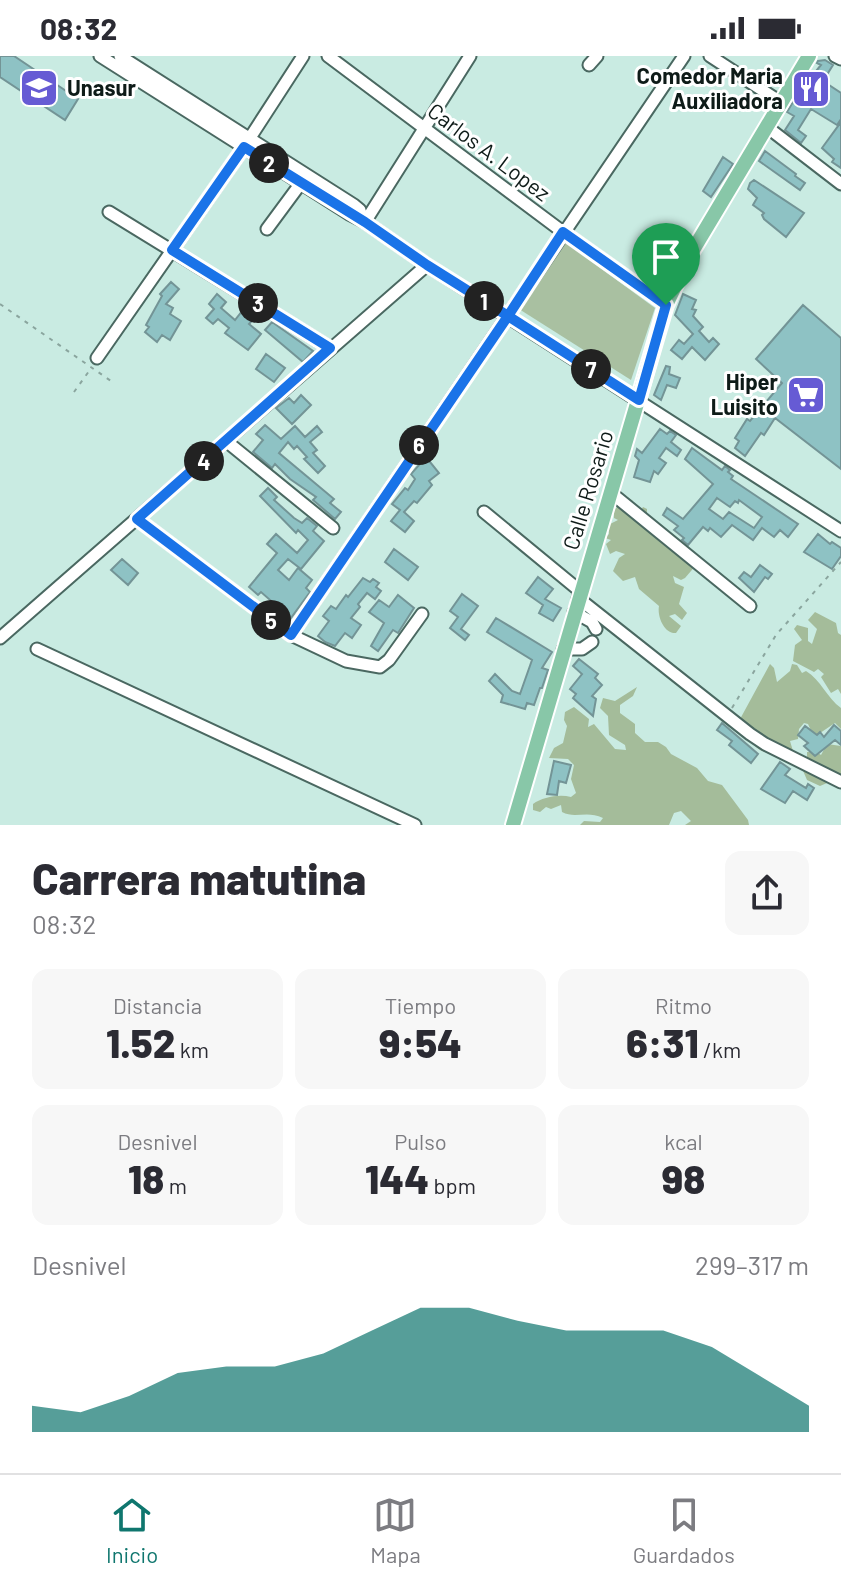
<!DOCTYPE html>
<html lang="es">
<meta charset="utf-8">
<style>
:root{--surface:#fff;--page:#f7f7f7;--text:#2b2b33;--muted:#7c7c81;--line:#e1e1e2;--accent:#0f766e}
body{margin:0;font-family:Barlow,sans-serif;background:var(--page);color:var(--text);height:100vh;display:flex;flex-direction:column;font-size:30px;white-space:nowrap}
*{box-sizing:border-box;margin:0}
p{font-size:26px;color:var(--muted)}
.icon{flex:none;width:44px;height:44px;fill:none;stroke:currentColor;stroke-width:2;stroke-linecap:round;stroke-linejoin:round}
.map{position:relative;height:769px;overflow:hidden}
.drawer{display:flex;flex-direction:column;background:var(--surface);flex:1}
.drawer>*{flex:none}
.pin{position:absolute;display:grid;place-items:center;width:68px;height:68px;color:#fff;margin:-82px -34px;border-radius:50% 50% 50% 0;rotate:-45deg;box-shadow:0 0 8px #0007}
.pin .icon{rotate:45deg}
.km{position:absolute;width:40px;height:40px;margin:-20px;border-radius:50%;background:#222;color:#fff;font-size:22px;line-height:40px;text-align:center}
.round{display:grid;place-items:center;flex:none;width:84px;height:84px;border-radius:16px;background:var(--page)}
.summary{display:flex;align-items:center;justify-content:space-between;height:136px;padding:0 32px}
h1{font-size:44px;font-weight:800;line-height:60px}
.figures{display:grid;grid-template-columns:repeat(3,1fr);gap:12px;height:136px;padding:8px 32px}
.figures div{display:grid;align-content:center;border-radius:16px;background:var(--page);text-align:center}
.figures b{font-size:40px;font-weight:800}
.figures small{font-size:22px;font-weight:400}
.figures p{font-size:22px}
.chart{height:224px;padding:16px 32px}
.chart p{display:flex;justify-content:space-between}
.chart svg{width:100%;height:144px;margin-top:8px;fill:var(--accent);opacity:.7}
.status{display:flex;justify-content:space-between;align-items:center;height:56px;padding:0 40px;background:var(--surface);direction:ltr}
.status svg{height:22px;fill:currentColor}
.tabs{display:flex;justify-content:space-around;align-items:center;height:112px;border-top:2px solid var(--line);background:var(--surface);font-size:22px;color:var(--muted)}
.tabs a{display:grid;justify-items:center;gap:4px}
.tabs .on{color:var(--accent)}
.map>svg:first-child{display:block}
.green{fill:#a9c0a1}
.forest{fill:#a4bc9a}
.building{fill:#8ec2c4;stroke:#739496;stroke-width:2;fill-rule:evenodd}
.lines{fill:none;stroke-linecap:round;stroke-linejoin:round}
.minor-casing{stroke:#4a6861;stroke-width:15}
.major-casing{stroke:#fff;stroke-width:18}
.path{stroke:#8aa59e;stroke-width:2;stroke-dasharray:4 6;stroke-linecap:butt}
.minor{stroke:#fff;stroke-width:11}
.major{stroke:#88c7a8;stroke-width:14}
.route-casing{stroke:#fff;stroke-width:16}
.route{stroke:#1a73e8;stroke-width:10}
.labels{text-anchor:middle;stroke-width:6;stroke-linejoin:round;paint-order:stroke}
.poi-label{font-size:22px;font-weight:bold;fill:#0e1b18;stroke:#fff;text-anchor:end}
.street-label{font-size:22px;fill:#0e1b18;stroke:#fff}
</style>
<div class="status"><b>08:32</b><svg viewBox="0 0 49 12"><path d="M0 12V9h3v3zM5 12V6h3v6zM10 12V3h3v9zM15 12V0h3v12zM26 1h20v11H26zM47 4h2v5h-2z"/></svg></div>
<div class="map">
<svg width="841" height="769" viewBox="0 0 841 769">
<rect width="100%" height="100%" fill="#c9ebe2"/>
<path class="green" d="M566,187L655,252L631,324L519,253Z"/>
<path class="forest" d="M618,438L624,439L633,445V450L640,456L643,451L647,453V461L663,475L675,480L697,508L685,522L681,524L673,520L675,527L684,531L679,548L687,557L682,564L675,558L669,560L681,570L676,577C664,578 657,560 659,550L639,533L635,521L623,525L613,515L619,502L625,498L616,495L610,498L606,488L611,484L605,482L609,478L608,469L618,464L614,462V454L618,450L615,441Z
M815,556L836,567L838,577L841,579V638L838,633L831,637L821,621L824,618L818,613L814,616L793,605L795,589L802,584L794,573L797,569L808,572V585L812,588L817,573L808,564Z
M770,608L774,612L777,626L790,615L792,608L797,609L802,617L806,615C821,624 827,642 841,652V673L835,667L814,681L808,668L804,667L799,673L798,683L790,685L793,695L778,688C761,710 747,679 739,665Z
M637,631L633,640L620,649V657L635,668V677L645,686H658L666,691L671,698L697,712L708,725L722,729L748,764L749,769H685L691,765L681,755L674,757L669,769H580L584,765L600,766L603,762C587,754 575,763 562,756L561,749L551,753L546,751L540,756L533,754V748C543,741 559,738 571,741L576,737L571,723L574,709L568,703L549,702L554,692L563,687L567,670L564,664L565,656L574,651L589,663L588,671L594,668L615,693L626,694L625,689L609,679L608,660L600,652L603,642L615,645Z
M827,688L841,690V721L820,730L807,724L801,710L807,705V696H817L821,699Z"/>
<path class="building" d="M0,0H14L78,43L65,64L0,21Z
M825,4L833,9L823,25L841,37V63L837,69L811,53L798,74L806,80L801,87L785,74L794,60L787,56L799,36L821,9L817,7L818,5Z
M841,66V112L832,106L834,103L822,92Z
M765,95L796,118L795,120L805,127L800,134L759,105Z
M723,101L733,108L711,141L703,135Z
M754,124L804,157L786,181L764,163L762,159L764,157L753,149L757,142L748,133L750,127Z
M171,226L179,233L166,248L173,252L170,258L181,265L170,284L162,279L157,286L145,276L149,271L146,269L162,240L160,238Z
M217,238L226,246L221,252L235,264L246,250L258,258L249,268L261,278L248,294L225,277L229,272L218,263L213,268L206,262L214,253L209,248Z
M683,238L696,244L692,253L696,254L693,260L703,271L699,275L709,286L713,282L719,288L705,304L692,291L682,303L671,294L679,284L684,288L693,278L675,259Z
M803,249L841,282V413L775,362L764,379L761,377L745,400L735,392L739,385L735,382L747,363L750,365L782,327L756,303Z
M272,266L313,295L303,306L265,274Z
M266,298L285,312L274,326L256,313Z
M666,310L670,311L669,318L680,322L676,332L667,329L661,344L654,339Z
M301,339L311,349L292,368L276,352L289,342L294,347Z
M265,369L281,383L295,370L305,381L317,370L322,376L310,386L317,394L313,397L325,410L318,417L304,403L307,401L297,390L294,393L288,386L279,397L334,443L330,447L341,456L335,463L313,444L316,441L290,423L275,408L272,412L253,396L263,384L256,378Z
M660,373L667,378L670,375L676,379L671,386L681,394L677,400L666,392L659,402L666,407L658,418L654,415L650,426L634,421L639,404L635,400L637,393L642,397Z
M692,392L722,414L725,410L730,414L728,416L733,420L731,423L798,468L788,481L780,474L774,481L762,472L753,484L732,469L721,481L710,472L708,475L703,471L688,489L682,484L684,482L674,474L678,470L663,459L667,452L683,463L713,428L685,403ZM717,442L730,451L735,445L738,447L739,444L762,461L754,472L729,456L723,463L709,453Z
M426,401L439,417L429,425L432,429L417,447L414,445L404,456L414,465L405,476L391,465L400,454L392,448L405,432L408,434L415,423L411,418Z
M268,432L277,441L274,444L294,462L302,467L307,462L317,470L313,475L324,485L301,513L288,503L278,514L289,524L298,512L312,524L306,532L310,536L288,566L273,555L277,550L261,536L258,539L249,531L277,497L267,488L276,478L297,497L308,484L298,474L296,477L260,440Z
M818,478L830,488L832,486L841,492V500L832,513L804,496Z
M394,493L418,511L408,524L385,506Z
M122,503L138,517L128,529L111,514Z
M760,509L772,518L768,523L765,521L754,536L739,522L744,516L751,521Z
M538,521L553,533L545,543L561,552L553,565L539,557L543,549L526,537Z
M363,522L370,526L373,523L379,527L376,531L381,535L375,543L367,537L358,548L360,551L351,562L361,569L352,582L345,577L335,590L325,586L318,580L329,565L323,560L331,550L336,553L346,539L348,541Z
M462,538L478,550L461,573L469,579L465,584L450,572L458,561L450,555Z
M398,539L414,552L398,577L393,574L378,595L371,590L384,567L369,556L379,544L389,551Z
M496,562L552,596L542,612L548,614L542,632H540L534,649L527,647L525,653L501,646L503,639L489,625L495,618L512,635L520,638L532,604L487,576Z
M579,603L598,618L595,622L602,629L592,640L596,643L593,660L573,642L576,638L570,633L582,618L573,610Z
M722,667L758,698L751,707L729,689L732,685L717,674Z
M834,669L841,675V689L835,684L815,700L804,690L808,687L798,679L805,670L817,679L820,676L824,681Z
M554,705L571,709L566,727L559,725L557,739L547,738Z
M780,706L790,713L785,719L806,732L808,728L814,732L807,744L793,735L785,747L761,733Z"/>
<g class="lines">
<g class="minor-casing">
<path id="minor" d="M100,0L349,158L365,166L427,209L841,475
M120,0L354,149L360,154L362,164
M328,0L563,176L666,249
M710,0L782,47
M835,0L841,3
M589,9L597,0
M767,71L841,128
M109,156L330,292
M365,166L470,0
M267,173L301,127
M97,302L244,91L303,0
M226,385L333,472
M610,436L750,550
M484,456L580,535
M137,463L291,579L684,0
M578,542L750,678L765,688L841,726
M574,556L592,566L596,573
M291,579L346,605L380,611L389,604L422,558
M0,582L427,209
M37,593L415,769
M563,593H582L592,586"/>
</g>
<g class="major-casing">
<path id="major" d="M513,769L666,249L690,199L809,0"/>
</g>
<path class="path" d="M0,248L111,325
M74,336L92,311
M732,652L776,579L841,506"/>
<use href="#minor" class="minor"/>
<use href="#major" class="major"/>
</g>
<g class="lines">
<g class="route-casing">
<path id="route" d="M666,249L563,176L508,260L427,209L365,166L244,91L172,194L330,292L137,463L291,579L508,260L639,344L666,249"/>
</g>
<use href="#route" class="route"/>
</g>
<defs>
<g id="university-square" transform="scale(2)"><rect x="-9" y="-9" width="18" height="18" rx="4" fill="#665bd4" stroke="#fff"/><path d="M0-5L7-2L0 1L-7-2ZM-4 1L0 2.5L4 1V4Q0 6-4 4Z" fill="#fff"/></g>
<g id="restaurant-square" transform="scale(2)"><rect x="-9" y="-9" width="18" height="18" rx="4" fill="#665bd4" stroke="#fff"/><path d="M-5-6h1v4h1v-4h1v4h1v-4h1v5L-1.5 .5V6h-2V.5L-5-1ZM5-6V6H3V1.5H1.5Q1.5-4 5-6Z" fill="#fff"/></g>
<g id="supermarket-square" transform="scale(2)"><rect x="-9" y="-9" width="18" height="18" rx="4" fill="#665bd4" stroke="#fff"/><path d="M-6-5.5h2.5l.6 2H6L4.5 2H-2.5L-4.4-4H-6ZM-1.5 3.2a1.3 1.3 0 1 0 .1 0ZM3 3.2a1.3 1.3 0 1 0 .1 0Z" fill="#fff"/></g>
</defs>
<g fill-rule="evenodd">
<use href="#university-square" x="39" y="32"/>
<use href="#restaurant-square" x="811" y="33"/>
<use href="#supermarket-square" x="806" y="339"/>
</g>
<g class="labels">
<g class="poi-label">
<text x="783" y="28">Comedor Maria<tspan x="783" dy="25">Auxiliadora</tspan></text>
<text x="67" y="40" text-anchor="start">Unasur</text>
<text x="778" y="334">Hiper<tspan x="778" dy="25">Luisito</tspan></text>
</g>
<g class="street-label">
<text transform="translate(489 96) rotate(37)" y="8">Carlos A. Lopez</text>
<text transform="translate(588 434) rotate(-73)" y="8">Calle Rosario</text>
</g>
</g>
</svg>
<div class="pin" style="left:666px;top:249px;background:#1e9e55"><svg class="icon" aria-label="arrive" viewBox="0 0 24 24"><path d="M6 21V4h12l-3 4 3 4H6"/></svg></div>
<b class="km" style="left:484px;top:245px">1</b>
<b class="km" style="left:269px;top:107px">2</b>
<b class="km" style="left:258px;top:247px">3</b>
<b class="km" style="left:204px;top:405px">4</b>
<b class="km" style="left:271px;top:564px">5</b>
<b class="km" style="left:419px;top:389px">6</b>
<b class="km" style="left:591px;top:313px">7</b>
</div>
<section class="drawer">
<div class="summary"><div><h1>Carrera matutina</h1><p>08:32</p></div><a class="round"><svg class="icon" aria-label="share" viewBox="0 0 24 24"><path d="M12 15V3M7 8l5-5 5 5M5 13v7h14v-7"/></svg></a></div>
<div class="figures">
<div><p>Distancia</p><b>1.52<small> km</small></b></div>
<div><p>Tiempo</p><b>9:54</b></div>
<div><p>Ritmo</p><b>6:31<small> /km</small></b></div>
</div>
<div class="figures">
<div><p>Desnivel</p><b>18<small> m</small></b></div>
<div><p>Pulso</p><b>144<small> bpm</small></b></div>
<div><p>kcal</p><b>98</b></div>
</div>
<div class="chart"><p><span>Desnivel</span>299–317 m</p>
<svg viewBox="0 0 160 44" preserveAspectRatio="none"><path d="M0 44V36L10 38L20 33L30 26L40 24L50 24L60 20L70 13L80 6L90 6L100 10L110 13L120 13L130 13L140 18L150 27L160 36V44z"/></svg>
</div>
</section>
<nav class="tabs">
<a class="on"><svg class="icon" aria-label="home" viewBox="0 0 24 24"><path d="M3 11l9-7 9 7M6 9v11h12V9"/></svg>Inicio</a>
<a><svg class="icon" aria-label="map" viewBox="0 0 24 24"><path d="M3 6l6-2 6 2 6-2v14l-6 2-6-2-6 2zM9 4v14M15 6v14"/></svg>Mapa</a>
<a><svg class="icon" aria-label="saved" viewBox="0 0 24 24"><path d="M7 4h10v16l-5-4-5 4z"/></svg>Guardados</a>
</nav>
